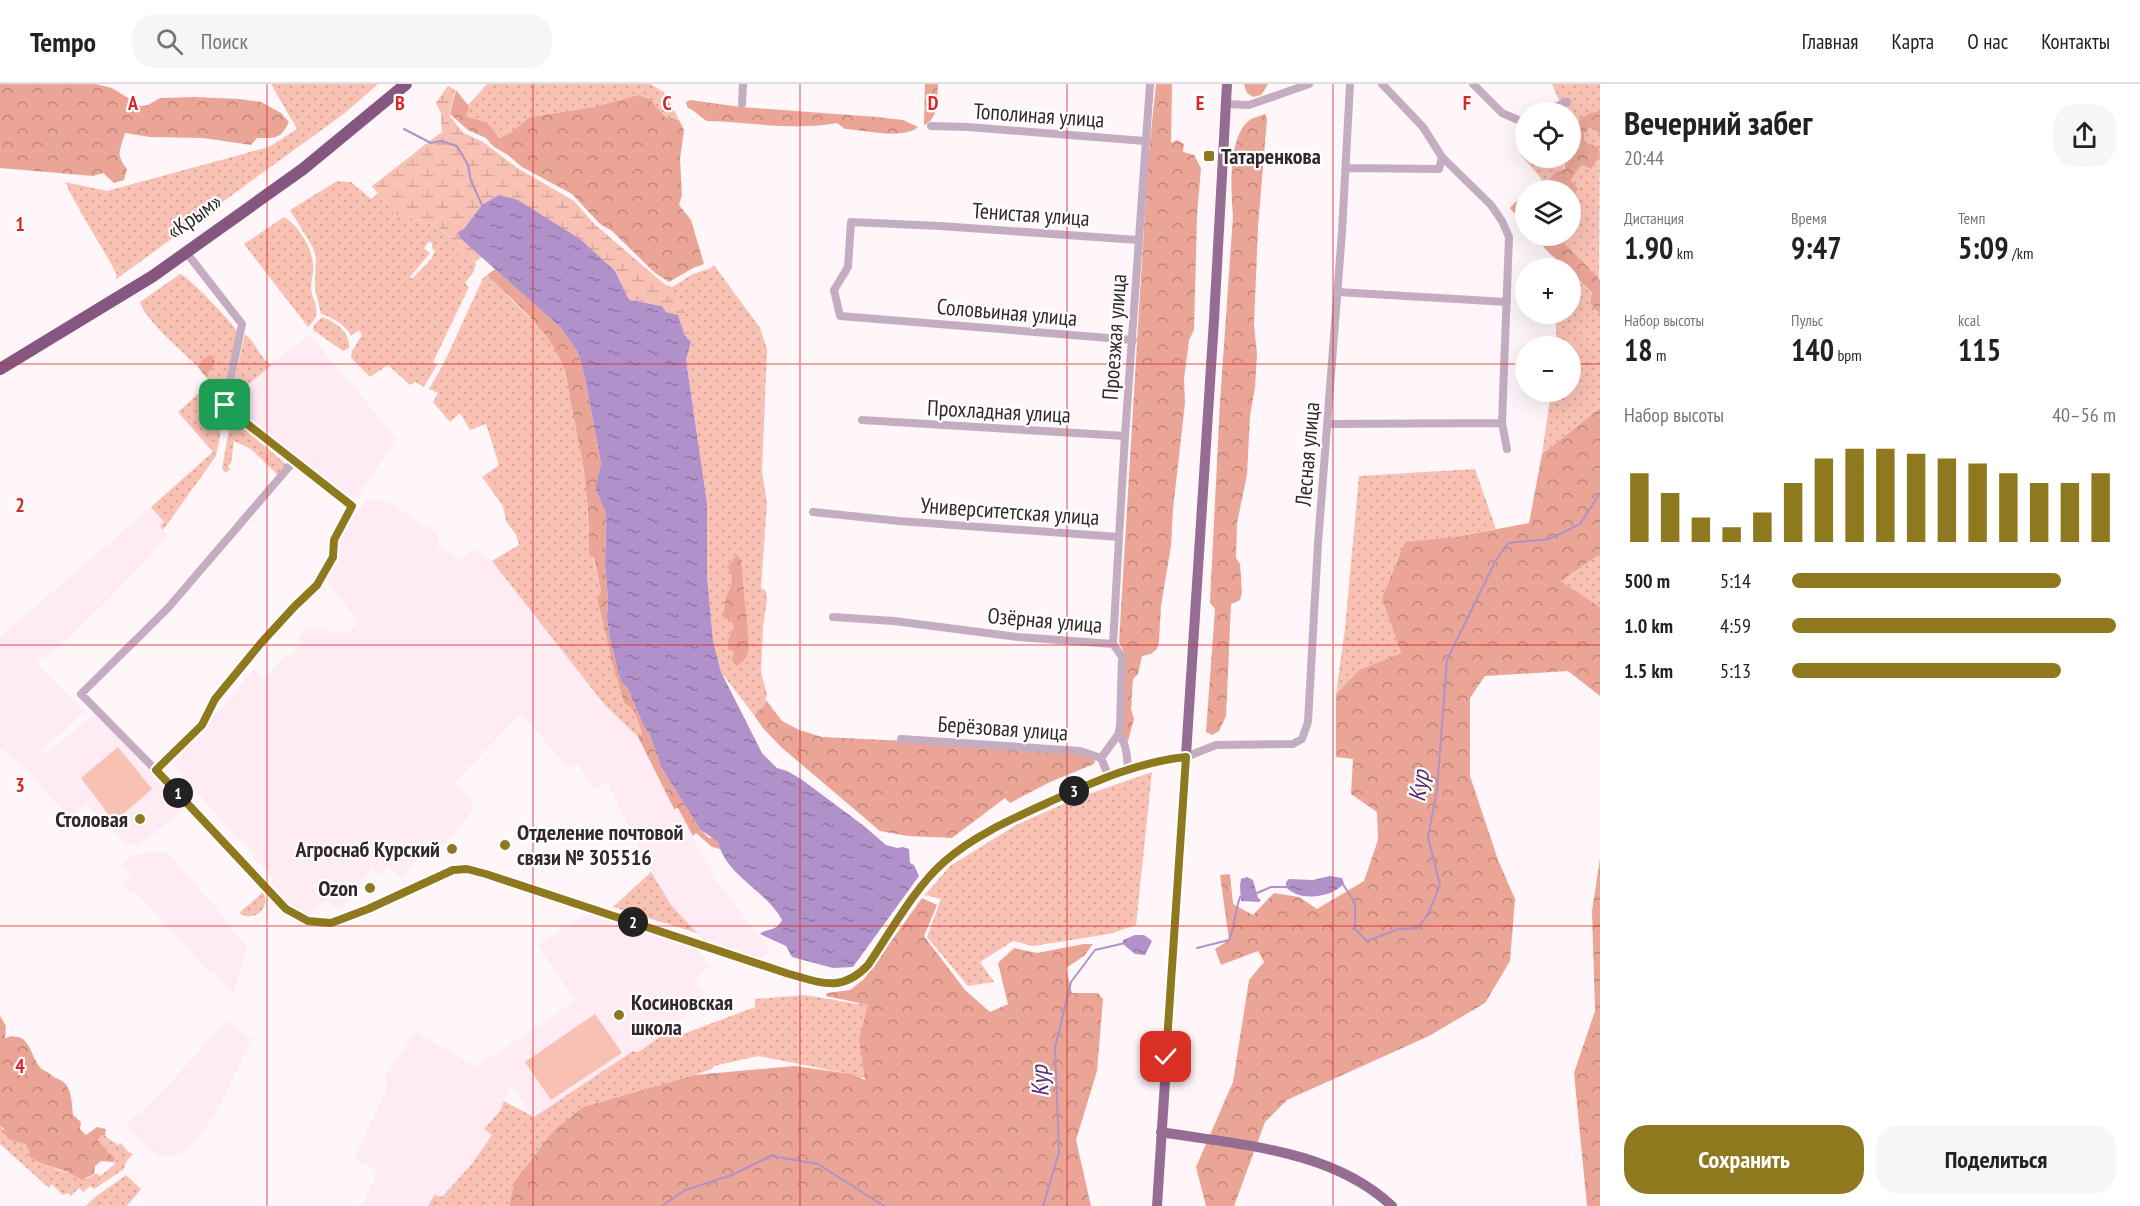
<!DOCTYPE html>
<html lang="ru">
<meta charset="utf-8">
<style>
:root{--surface:#fff;--page:#f6f6f6;--text:#222;--muted:#767676;--line:#e0e0e0;--accent:#8e791e}
body{margin:0;font-family:"PT Sans Narrow",sans-serif;background:var(--page);color:var(--text);height:100vh;display:flex;flex-direction:column;font-size:22px;white-space:nowrap}
*{box-sizing:border-box;margin:0}
p{font-size:20px;color:var(--muted)}
.icon{flex:none;width:33px;height:33px;fill:none;stroke:currentColor;stroke-width:2;stroke-linecap:round;stroke-linejoin:round}
.map{position:relative;flex:1;overflow:hidden}
.side{display:flex;flex-direction:column;background:var(--surface);width:540px}
.side>*{flex:none}
.controls{position:absolute;left:1515px;top:18px;display:grid;gap:12px}
.controls a{display:grid;place-items:center;width:66px;height:66px;border-radius:50%;background:var(--surface);box-shadow:0 6px 24px #0002;font-size:30px}
.pin{position:absolute;display:grid;place-items:center;width:51px;height:51px;color:#fff;margin:-26px;border-radius:12px;box-shadow:0 3px 9px #0006}
.km{position:absolute;width:30px;height:30px;margin:-15px;border-radius:50%;background:#222;color:#fff;font-size:16px;line-height:30px;text-align:center}
.round{display:grid;place-items:center;flex:none;width:63px;height:63px;border-radius:24px;background:var(--page)}
.summary{display:flex;align-items:center;justify-content:space-between;height:102px;padding:0 24px}
h1{font-size:33px;font-weight:800;line-height:45px}
.metrics{display:grid;grid-template-columns:repeat(3,1fr);gap:9px;height:102px;padding:6px 24px}
.metrics div{display:grid;align-content:center}
.metrics b{font-size:30px;font-weight:800}
.metrics small{font-size:16px;font-weight:400}
.metrics p{font-size:16px}
.chart{height:168px;padding:12px 24px}
.chart p{display:flex;justify-content:space-between}
.chart svg{width:100%;height:108px;margin-top:6px;stroke:var(--accent);stroke-width:6}
.action{display:flex;gap:12px;margin-top:auto;padding:12px 24px}
.action a{flex:1;height:69px;border-radius:24px;background:var(--accent);color:#fff;font-size:24px;font-weight:800;line-height:69px;text-align:center}
.action a+a{background:var(--page);color:var(--text)}
ul{padding:0 24px;list-style:none;font-size:20px}
li{display:grid;grid-template-columns:96px 72px 1fr;align-items:center;height:45px}
li i{height:15px;border-radius:8px;background:var(--accent)}
header{display:flex;align-items:center;gap:36px;box-sizing:border-box;height:84px;padding:0 30px;background:var(--surface);border-bottom:2px solid var(--line)}
header strong{font-size:28px}
nav{display:flex;gap:33px;margin-inline-start:auto;font-size:21px}
.search{width:420px;height:54px;background:var(--page);display:flex;align-items:center;gap:15px;box-sizing:border-box;padding:0 21px;border-radius:24px;color:var(--muted);font-size:22px}
main{display:flex;flex:1;min-height:0}
.map>svg:first-child{display:block}
.built{fill:#feebf3}
.grass{fill:url(#grass-dots);fill-rule:evenodd}
.forest{fill:url(#forest-crowns)}
.wetland{fill:url(#wetland-marsh)}
.pitch{fill:#f9c1b4}
.water{fill:url(#water-ripples)}
.lines{fill:none;stroke-linecap:round;stroke-linejoin:round}
.stream{stroke:#b091c9;stroke-width:2}
.minor{stroke:#c4adc1;stroke-width:8}
.major{stroke:#966d92;stroke-width:10}
.highway{stroke:#855680;stroke-width:12}
.route-casing{stroke:#fff;stroke-width:12}
.route{stroke:#8e791e;stroke-width:8}
.grid{fill:none;stroke:#d62828;stroke-width:1.5;stroke-opacity:0.55}
.poi-dot{fill:#8e791e;stroke:#fff;stroke-width:2}
.labels{text-anchor:middle;stroke-width:4.5;stroke-linejoin:round;paint-order:stroke}
.street-label{font-size:22px;fill:#34272c;stroke:#fff}
.poi-label{font-size:22px;font-weight:bold;fill:#34272c;stroke:#fff;text-anchor:start}
.water-label{font-size:24px;font-style:italic;fill:#542c6f;stroke:#fff}
.grid-label{font-size:20px;text-anchor:middle;font-weight:bold;fill:#d62828;stroke:#fff;stroke-width:4.5;stroke-linejoin:round;paint-order:stroke}
</style>
<header>
<strong>Tempo</strong>
<div class="search"><svg class="icon" aria-label="search" viewBox="0 0 24 24"><circle cx="10" cy="10" r="6"/><path d="M15 15l6 6"/></svg>Поиск</div>
<nav><a>Главная</a><a>Карта</a><a>О нас</a><a>Контакты</a></nav>
</header>
<main>
<div class="map">
<svg width="1600" height="1122" viewBox="0 0 1600 1122">
<defs>
<pattern id="grass-dots" width="8" height="8" patternUnits="userSpaceOnUse" patternTransform="scale(1.5)"><rect width="8" height="8" fill="#f9c1b4"/><path d="M2 2h.1M6 6h.1" fill="none" stroke="#d6a69b" stroke-width="1.8" stroke-linecap="round"/></pattern>
<pattern id="forest-crowns" width="20" height="18" patternUnits="userSpaceOnUse" patternTransform="scale(1.5)"><rect width="20" height="18" fill="#eba596"/><path d="M2 6a3 3 0 1 1 6 0M12 15a3 3 0 1 1 6 0" fill="none" stroke="#bf867b"/></pattern>
<pattern id="wetland-marsh" width="20" height="14" patternUnits="userSpaceOnUse" patternTransform="scale(1.5)"><rect width="20" height="14" fill="#f9c1b4"/><path d="M1 5h8M5 5V1M11 12h8M15 12V8" fill="none" stroke="#d6a69b"/></pattern>
<pattern id="water-ripples" width="26" height="14" patternUnits="userSpaceOnUse" patternTransform="scale(1.5)"><rect width="26" height="14" fill="#b091c9"/><path d="M2 4q2-2 4 0t4 0M15 11q2-2 4 0t4 0" fill="none" stroke="#9076a3"/></pattern>
</defs>
<rect width="100%" height="100%" fill="#fef6f9"/>
<path class="built" d="M310,251L396,354L376,386L353,417L236,324L230,316L276,276Z
M370,415H381L390,418L437,451L438,464L444,467L461,475L474,465L493,477L604,620L638,653L673,725L678,724L715,795L770,866L760,875L703,855L671,821L655,796L607,698L595,705L577,679L569,684L521,630L455,698L472,717L470,720L474,725L441,765L432,758L402,794L388,782L379,791L371,784L357,803L358,805L347,814L349,816L343,823L341,821L337,825L328,817H324L308,831L290,821L270,799L274,795L254,774L255,770L244,757H239L170,677L231,614L254,585L264,595L287,570L291,573L303,559L298,554L309,541L316,547L322,543L330,549L348,548L359,538L324,494L338,468V457L351,432L356,430L365,417Z
M151,423L164,438L160,442L168,452L106,518L71,551L49,571L34,576L85,627L42,666L46,670L96,629L185,725L138,761L125,760L86,719L74,730L80,737L76,741L22,681L0,664V553Z
M167,768L231,841L229,843L247,863L233,910L212,886L209,888L135,807L131,809L123,801L132,793L121,781L134,770Z
M589,828L696,864L710,883L694,894L705,910L670,946L637,968L633,967L533,1033L511,1001L500,1027L484,1044L492,1051L472,1080L442,1114L434,1111L428,1122H362L378,1087L354,1075L387,1005L386,992L416,948L476,983L575,917L538,861Z
M226,937L251,956L217,1027L199,1053L182,1069L172,1073H158L126,1041L161,1009Z"/>
<path class="grass" d="M271,0H378L345,29L115,196L117,191C101,160 80,130 65,98L107,107L269,63L297,45Z
M487,0H650L664,8L679,36L665,33L650,15L638,11L594,23L530,33L510,49L499,54C485,34 489,38 468,33L465,30L469,26L468,21Z
M1552,0H1600V27L1589,29L1577,38L1571,33L1570,28H1564Z
M448,2L455,6L449,31L463,49L483,58L517,84L574,117L593,139L664,200L672,203L693,190L711,184L714,181L760,244L767,265L762,388L767,419L761,504L766,507L767,516L763,543L761,589L767,610L764,622L754,631L721,588L713,557L707,492V419L686,276L691,258V246L442,48L441,29L436,19ZM741,476L737,582L734,568L728,564V555L734,543L731,537L733,497L731,488Z
M1590,42L1600,50L1599,197L1563,158L1561,152H1570L1571,116L1572,115L1571,98L1581,79L1598,64L1585,58L1584,50Z
M1525,67L1526,74H1567L1564,75L1563,106H1545L1540,93L1521,71Z
M337,97L351,98L371,115L378,109L395,131C420,135 452,141 458,171L475,178L476,180L473,189L465,199L469,203L433,278L437,281L424,303L415,298L410,301L388,281L370,293L351,274L352,267L362,251L359,246L351,252C346,241 332,233 321,230L315,205L316,172L312,162L290,126ZM429,158L432,159V164L435,167L431,175L412,195L410,193L430,169L424,164Z
M284,133C298,141 312,163 313,180C314,188 311,196 311,204C313,221 324,228 308,243L244,160Z
M1571,187L1592,210L1590,220L1600,230V324L1542,370L1551,308H1570V262H1557L1555,230H1570Z
M180,190C188,192 232,238 237,247L222,316L219,317L222,322L220,352L216,372L163,446L160,442L164,438L151,423L213,368L178,328L209,300L212,301L204,291C211,289 213,284 215,278L202,276L198,283C185,270 143,234 140,218Z
M487,191L540,244L562,274L579,356L586,405L589,456L601,508L597,514L612,579L624,619C636,625 638,638 642,650L638,653L604,620L492,477L519,461L516,451L506,437L503,422L482,393L499,381L486,340L470,346L460,329L450,338L433,318L438,309L429,305L444,279L483,194Z
M322,233C336,238 350,248 349,264L343,267L313,246L314,241Z
M245,250C256,258 260,275 272,281L230,315Z
M231,333L287,381L279,392L251,365L234,357L231,379L228,382L230,385L226,389L222,385Z
M1475,385L1496,445L1456,453L1382,515L1401,569L1359,586L1336,610L1345,544L1359,392Z
M1600,470V523L1561,497Z
M1152,688L1136,841L1109,850L1033,862L1013,857L980,878L994,898L968,902L927,853L941,815L925,811L950,782L1016,741L1077,714Z
M651,788L671,821L697,849L613,823Z
M263,808C272,824 254,839 239,829Z
M892,886L882,999L850,990L758,972L714,982L712,985L694,991L583,1023L554,1046L514,1098L509,1122H428L434,1111L442,1113L472,1080L492,1051L484,1045L500,1027L504,1017L534,1033L633,967L638,968L670,946L683,950L755,923V915L805,911L858,920Z
M0,1042L11,1056L26,1059C28,1062 28,1066 30,1069C38,1083 72,1089 87,1095L96,1089L100,1092L114,1081L115,1075L98,1057L101,1051L105,1052L118,1061L121,1059L127,1067L133,1070L126,1078L124,1085L94,1105L90,1102L83,1108L79,1104L71,1112L68,1109L63,1111L52,1100L49,1104L0,1060Z
M126,1091L141,1105L127,1122H86L95,1113Z"/>
<path class="forest" d="M0,0H96L112,4L141,22L148,21L160,14L194,13L239,15L261,18L281,29L289,38C280,56 275,54 257,54L251,61L203,54L150,53L125,49C120,67 115,70 127,85L124,96L114,99L103,89L93,92L0,84Z
M925,0H938C937,14 939,35 924,41Z
M1156,0H1172L1171,59L1177,56L1184,60L1183,68L1194,71L1201,84L1197,131L1194,246L1189,256L1184,295L1185,319L1173,425L1171,462L1161,522L1159,557L1157,565L1151,570L1142,572L1138,590L1133,595L1131,625L1134,635L1128,657L1119,649L1125,571L1119,558L1148,77Z
M1244,0H1268L1261,11L1253,13L1247,9Z
M456,6L468,21L469,26L466,30L468,33C490,39 485,34 499,54L510,49L530,33L594,23L638,11L650,15L665,33L679,36L684,46L680,75L682,111L679,121L691,136L704,180L693,184L669,198L655,189L612,147L600,140L572,110L522,83L508,71L494,63L486,54L468,46L450,30Z
M690,16L741,23L877,33L903,36L918,43C903,56 864,46 845,45L837,39C797,47 749,38 707,37C700,33 696,27 688,24L686,18Z
M1600,27V50L1590,43L1584,50L1585,58L1599,64L1600,71L1591,85L1581,80L1571,97L1578,105L1571,116L1570,106H1553L1548,97L1555,89L1565,85L1564,75L1573,71L1571,65V33L1577,38L1589,29Z
M1265,30L1267,35L1258,143L1254,241L1257,270L1255,303L1250,332L1247,391L1237,439L1236,474L1240,480L1242,508L1240,516L1231,520L1226,632L1219,647L1212,651L1206,648L1215,525L1210,518L1220,318L1233,132C1231,107 1227,51 1251,35C1255,33 1261,32 1265,30Z
M1525,108V142L1510,124Z
M1534,152H1561L1563,158L1600,196V230L1590,220L1592,209L1571,187L1570,184H1567L1550,170Z
M495,185L560,243L578,268L585,294L601,380L595,404L606,428L605,481L608,515L607,534L610,556L621,596L628,605L644,643L649,649L662,685L701,746L709,754H714L718,758L720,765L712,763L696,749L693,752L678,724L674,725L638,653L642,650C638,638 636,625 624,619L612,579L597,514L601,508L594,474L589,469C589,431 586,391 578,354C574,332 569,312 566,290C554,250 516,220 487,191Z
M210,271L215,278C213,284 211,289 204,291L198,283L202,276Z
M1600,324V470L1561,497L1600,523V612L1568,587L1485,592L1470,614V692L1498,776L1515,815L1510,877L1485,919L1429,952L1287,1016L1265,1038L1234,1122H1206L1196,1083L1233,998L1249,896L1264,878L1258,867L1221,881L1215,865L1229,856L1220,791L1230,790L1233,820L1253,831L1274,809L1299,813L1317,825L1364,797L1378,756L1377,728L1351,710L1353,675L1336,673V610L1359,586L1401,569L1382,515L1405,458L1456,453L1529,439L1542,370Z
M737,471L741,476L749,563L746,574L737,582L732,576L734,568L728,565V555L734,543L731,537L723,533C724,528 724,523 725,518C728,504 738,496 727,483Z
M766,616L782,637L799,646L822,653L928,658L1097,671L1094,680L1050,698L1010,719L1005,714L952,754L908,752L880,747L781,663L763,644L754,631L764,622Z
M1600,775V1122H1587L1574,989L1595,927L1592,827Z
M922,814L937,821L924,852L965,906L990,928L1008,920L998,879L1014,864L1037,869L1084,860H1093L1084,872L1066,884L1072,909H1098L1103,915L1097,987L1076,1056L1091,1122H509L514,1098L554,1046L583,1023L694,991L794,982L852,990L865,996L859,956L868,921L826,912L827,909L850,906L864,895Z
M0,932L6,942L5,954C29,947 28,966 39,982C41,986 47,987 50,990C54,994 57,994 62,997C72,1003 72,1021 73,1031L81,1038L80,1045L86,1051L97,1043L106,1045L105,1052L101,1051L98,1057L115,1075L114,1078L101,1077L95,1082L94,1090L82,1096C66,1084 45,1084 29,1072L30,1070L26,1060L11,1056L2,1048L4,1045L0,1042Z"/>
<path class="wetland" d="M448,2L455,6L449,31L463,49L483,58L517,84L574,117L593,139L664,200L685,229L691,246V258L684,250L678,231L666,228L662,222L629,216L615,187L518,116L482,121L460,154L482,173L475,178L457,171C453,141 420,135 395,131L372,102C396,84 418,65 442,48L441,29L436,19Z"/>
<path class="pitch" d="M118,663L152,705L117,735L109,731L81,694Z
M595,930L622,969L551,1016L525,978Z"/>
<path class="water" d="M499,111L518,116L580,155L615,187L629,216L662,222L666,228L678,231L684,250L691,258L686,276L707,419V492L713,557L721,588L762,669L777,684L787,687L801,695L864,742L886,761L897,764L903,763L909,765L910,779L914,781L919,792L853,883L833,884L792,873L786,862L760,850C767,844 776,848 782,836C766,806 726,792 718,758L701,746L662,685L649,649L644,643L628,605L621,597L610,556L607,534L608,515L605,481L606,429L595,404L601,380L585,294L578,268L560,243L460,154L458,148L464,145L482,121Z
M1330,792L1342,794L1344,799C1333,814 1298,818 1286,803V798L1289,795L1313,796Z
M1247,793L1253,796L1258,814L1261,816L1259,818L1241,817L1240,801L1241,795Z
M1135,851H1144L1152,857L1145,871L1135,870L1123,860V856Z"/>
<g class="lines">
<path class="stream" d="M404,45L431,59L441,57L457,62L468,81L471,97L482,121
M1342,799L1355,819V845L1367,857L1399,845L1418,844L1428,830L1440,801L1428,753L1437,706L1447,576L1496,476L1508,459L1549,455L1580,440L1600,409
M1257,809L1271,803H1286
M1197,864L1229,856C1235,842 1235,827 1240,813L1243,812
M662,1122L685,1106L732,1091L771,1072L818,1080L884,1122
M1043,1122L1059,1068L1055,964L1071,898L1095,866L1125,859"/>
<path class="minor" d="M1382,0L1423,43L1442,73L1491,121L1502,137L1509,153L1502,339L1507,365
M1473,0L1502,29L1523,38L1526,37
M742,20L743,0
M1226,20L1249,21L1309,0
M1543,28L1567,18
M931,42L968,43L1145,57
M1346,84L1439,85L1442,73
M186,168L242,240L225,321L294,377L168,524L81,610L198,729L286,825L308,837L331,839L365,827L453,786L467,785L486,790L786,889C819,898 841,910 868,881L923,801L944,778L978,754L1012,735L1108,691L1165,676L1186,673L1216,661L1293,660L1302,655L1308,638L1318,459L1342,148L1350,0
M1338,208L1507,218
M1133,256L840,232L834,206L848,183L851,138L940,142L1138,156
M862,336L1125,352
M1328,340L1502,339
M813,428L899,437L1119,453L1113,560
M1119,453L1125,352L1150,0
M833,533L894,537L1018,553L1113,560L1122,573L1120,642L1118,651L1101,674L1108,691
M1118,651C1127,658 1127,674 1128,685
M901,655L1080,667L1101,674
M156,685L202,641L215,615L271,549L317,501L333,473L334,456L352,422L294,377"/>
<path class="major" d="M1161,1048C1239,1061 1331,1065 1392,1122
M1157,1122L1214,236L1227,0"/>
<path class="highway" d="M0,285L153,192L303,85L406,0"/>
</g>
<g class="lines">
<g class="route-casing">
<path id="route" d="M225,321L246,339L352,422L334,456L333,473L317,501L294,523L261,559L215,615L202,641L156,686L286,825L308,837L331,839L368,825L453,786L467,785L486,790L786,889C819,898 841,910 868,881C890,849 915,803 944,778C973,752 1012,735 1047,719C1092,699 1136,678 1186,673L1166,973"/>
</g>
<use href="#route" class="route"/>
</g>
<path class="grid" d="M267,0V1122M533,0V1122M800,0V1122M1067,0V1122M1333,0V1122M0,280H1526M1570,280H1600M0,561H1600M0,842H1600"/>
<g class="poi-dot">
<rect x="1203" y="66" width="12" height="12" rx="3"/>
<circle cx="140" cy="735" r="6"/>
<circle cx="505" cy="761" r="6"/>
<circle cx="452" cy="765" r="6"/>
<circle cx="370" cy="804" r="6"/>
<circle cx="619" cy="931" r="6"/>
</g>
<g class="labels">
<g class="street-label">
<text transform="translate(1039 31) rotate(4)" y="8">Тополиная улица</text>
<text transform="translate(1031 130) rotate(4)" y="8">Тенистая улица</text>
<text transform="translate(194 132) rotate(-35)" y="8">«Крым»</text>
<text transform="translate(1007 228) rotate(5)" y="8">Соловьиная улица</text>
<text transform="translate(1114 253) rotate(-86)" y="8">Проезжая улица</text>
<text transform="translate(999 327) rotate(3)" y="8">Прохладная улица</text>
<text transform="translate(1307 370) rotate(-85)" y="8">Лесная улица</text>
<text transform="translate(1010 427) rotate(4)" y="8">Университетская улица</text>
<text transform="translate(1045 536) rotate(5)" y="8">Озёрная улица</text>
<text transform="translate(1003 644) rotate(4)" y="8">Берёзовая улица</text>
</g>
<g class="poi-label">
<text x="1221" y="80">Татаренкова</text>
<text x="128" y="743" text-anchor="end">Столовая</text>
<text x="517" y="756">Отделение почтовой<tspan x="517" dy="25">связи № 305516</tspan></text>
<text x="440" y="773" text-anchor="end">Агроснаб Курский</text>
<text x="358" y="812" text-anchor="end">Ozon</text>
<text x="631" y="926">Косиновская<tspan x="631" dy="25">школа</tspan></text>
</g>
<g class="water-label">
<text transform="translate(1419 702) rotate(-82)" y="8">Кур</text>
<text transform="translate(1040 997) rotate(-93)" y="8">Кур</text>
</g>
</g>
<g class="grid-label">
<text x="133" y="26">A</text>
<text x="400" y="26">B</text>
<text x="667" y="26">C</text>
<text x="933" y="26">D</text>
<text x="1200" y="26">E</text>
<text x="1467" y="26">F</text>
<text x="20" y="147">1</text>
<text x="20" y="428">2</text>
<text x="20" y="708">3</text>
<text x="20" y="989">4</text>
</g>
</svg>
<div class="controls">
<a><svg class="icon" aria-label="locate" viewBox="0 0 24 24"><circle cx="12" cy="12" r="6"/><path d="M12 2v4M12 18v4M2 12h4M18 12h4"/></svg></a>
<a><svg class="icon" aria-label="layers" viewBox="0 0 24 24"><path d="M12 4l9 5-9 5-9-5zM3 14l9 5 9-5"/></svg></a>
<a>+</a>
<a>−</a>
</div>
<div class="pin" style="left:225px;top:321px;background:#1e9e55"><svg class="icon" aria-label="arrive" viewBox="0 0 24 24"><path d="M6 21V4h12l-3 4 3 4H6"/></svg></div>
<div class="pin" style="left:1166px;top:973px;background:#d93025"><svg class="icon" aria-label="check" viewBox="0 0 24 24"><path d="M5 12l5 5 9-10"/></svg></div>
<b class="km" style="left:178px;top:709px">1</b>
<b class="km" style="left:633px;top:838px">2</b>
<b class="km" style="left:1074px;top:707px">3</b>
</div>
<section class="side">
<div class="summary"><div><h1>Вечерний забег</h1><p>20:44</p></div><a class="round"><svg class="icon" aria-label="share" viewBox="0 0 24 24"><path d="M12 15V3M7 8l5-5 5 5M5 13v7h14v-7"/></svg></a></div>
<div class="metrics">
<div><p>Дистанция</p><b>1.90<small> km</small></b></div>
<div><p>Время</p><b>9:47</b></div>
<div><p>Темп</p><b>5:09<small> /km</small></b></div>
</div>
<div class="metrics">
<div><p>Набор высоты</p><b>18<small> m</small></b></div>
<div><p>Пульс</p><b>140<small> bpm</small></b></div>
<div><p>kcal</p><b>115</b></div>
</div>
<div class="chart"><p><span>Набор высоты</span>40–56 m</p>
<svg viewBox="0 0 160 44" preserveAspectRatio="none"><path d="M5 44V16M15 44V24M25 44V34M35 44V38M45 44V32M55 44V20M65 44V10M75 44V6M85 44V6M95 44V8M105 44V10M115 44V12M125 44V16M135 44V20M145 44V20M155 44V16"/></svg>
</div>
<ul>
<li><b>500 m</b>5:14<i style="width:83%"></i></li>
<li><b>1.0 km</b>4:59<i style="width:100%"></i></li>
<li><b>1.5 km</b>5:13<i style="width:83%"></i></li>
</ul>
<div class="action"><a>Сохранить</a><a>Поделиться</a></div>
</section>
</main>
